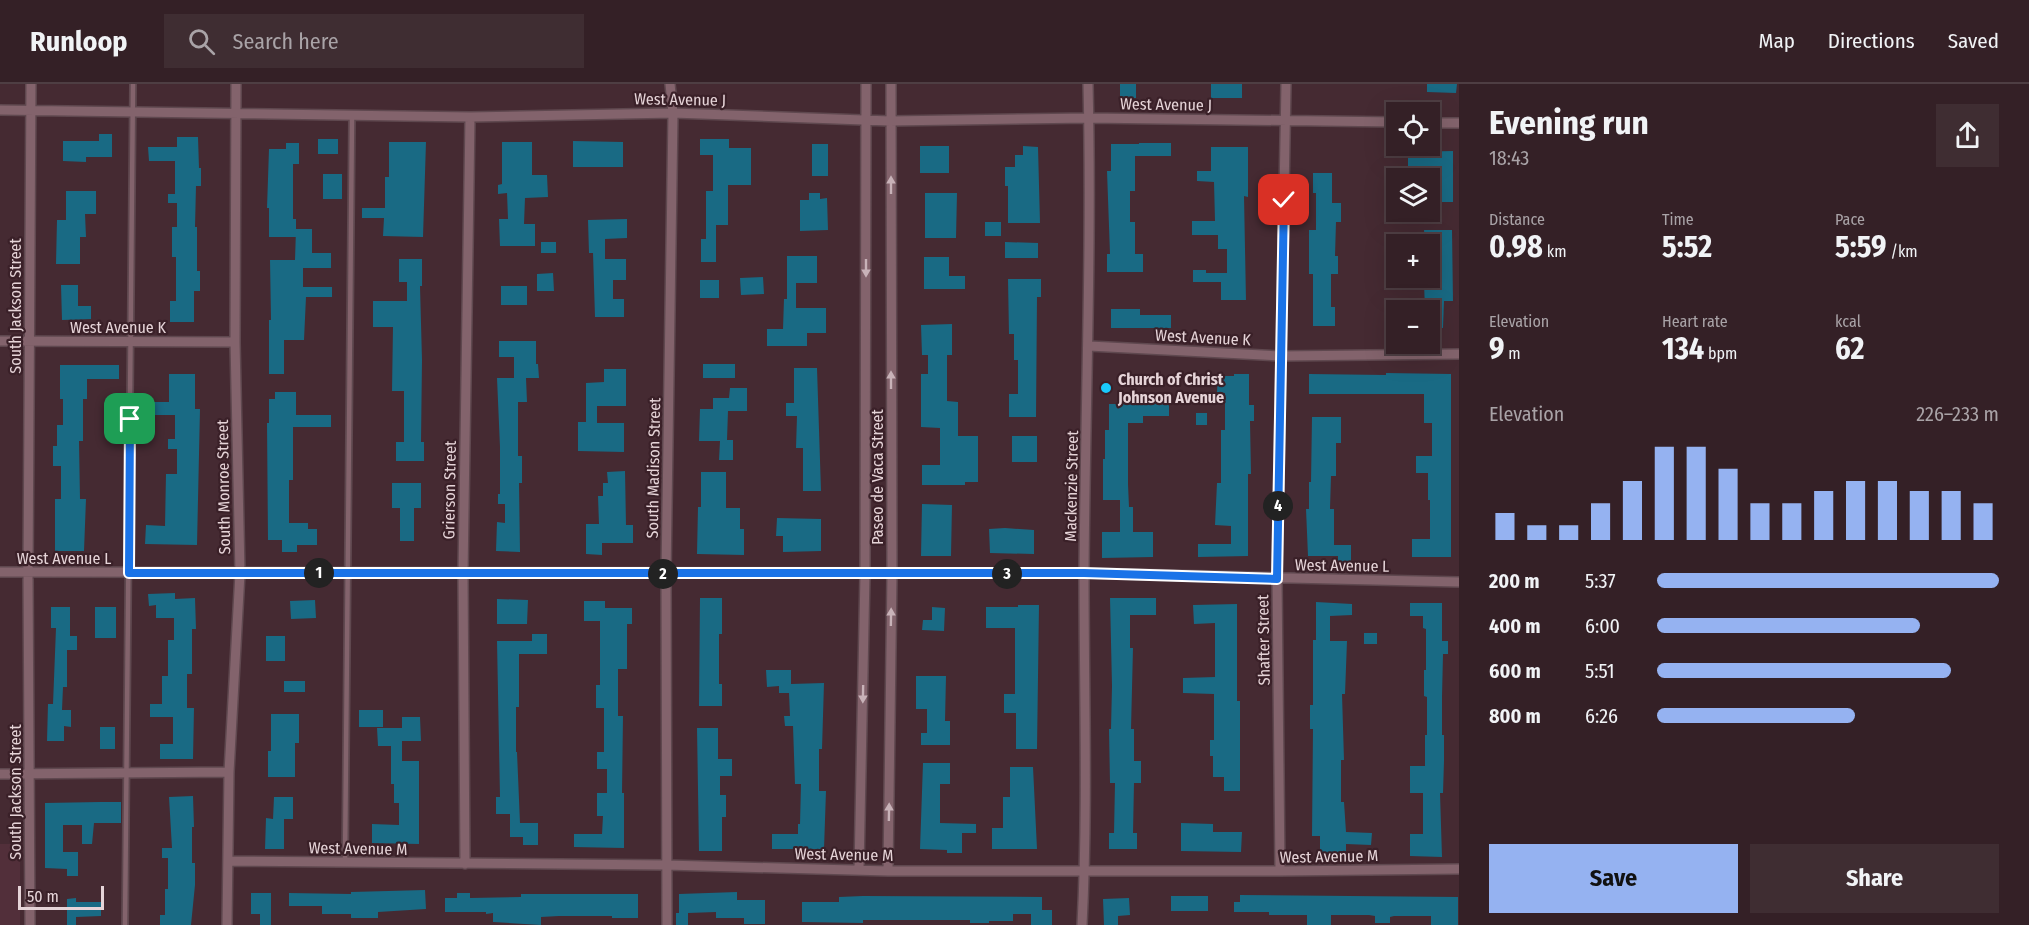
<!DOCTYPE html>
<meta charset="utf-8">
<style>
:root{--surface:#342026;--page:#3f2d32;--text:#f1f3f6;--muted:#a9a3a7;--line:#4e3e43;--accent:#95b2f1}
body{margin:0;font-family:"Fira Sans Condensed",sans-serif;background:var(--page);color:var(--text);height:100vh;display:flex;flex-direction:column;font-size:22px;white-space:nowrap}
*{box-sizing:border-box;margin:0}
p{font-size:20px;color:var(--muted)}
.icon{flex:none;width:33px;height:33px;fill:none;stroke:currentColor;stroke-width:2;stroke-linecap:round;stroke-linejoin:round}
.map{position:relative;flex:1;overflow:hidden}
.drawer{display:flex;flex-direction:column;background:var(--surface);width:570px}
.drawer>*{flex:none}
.buttons{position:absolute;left:1386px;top:18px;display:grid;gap:12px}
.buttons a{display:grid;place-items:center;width:54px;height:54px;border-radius:0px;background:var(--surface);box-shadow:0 6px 24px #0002,0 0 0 2px var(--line);font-size:30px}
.scale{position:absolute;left:18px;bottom:15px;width:86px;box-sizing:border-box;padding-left:6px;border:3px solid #e6d4d8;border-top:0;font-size:16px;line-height:21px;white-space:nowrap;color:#e6d4d8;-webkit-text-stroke:4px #3a2028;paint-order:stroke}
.pin{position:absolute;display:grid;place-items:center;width:51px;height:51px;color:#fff;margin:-26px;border-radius:12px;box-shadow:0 3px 9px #0006}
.km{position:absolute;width:30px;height:30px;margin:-15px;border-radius:50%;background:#222;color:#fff;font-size:16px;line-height:30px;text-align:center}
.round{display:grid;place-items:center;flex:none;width:63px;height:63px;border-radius:0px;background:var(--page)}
.overview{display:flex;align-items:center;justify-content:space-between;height:102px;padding:0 30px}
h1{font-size:33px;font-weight:700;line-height:45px}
.stats{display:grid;grid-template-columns:repeat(3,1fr);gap:9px;height:102px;padding:6px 30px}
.stats div{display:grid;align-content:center}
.stats b{font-size:30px;font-weight:700}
.stats small{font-size:16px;font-weight:400}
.stats p{font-size:16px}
.chart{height:168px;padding:12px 30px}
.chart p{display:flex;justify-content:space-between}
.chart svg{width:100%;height:108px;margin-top:6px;stroke:var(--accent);stroke-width:6}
.button{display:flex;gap:12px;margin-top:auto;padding:12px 30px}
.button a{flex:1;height:69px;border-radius:0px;background:var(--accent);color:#111;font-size:24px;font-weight:700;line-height:69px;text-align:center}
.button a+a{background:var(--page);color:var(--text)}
ul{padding:0 30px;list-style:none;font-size:20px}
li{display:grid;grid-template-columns:96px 72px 1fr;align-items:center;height:45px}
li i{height:15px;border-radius:8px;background:var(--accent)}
header{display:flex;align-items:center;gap:36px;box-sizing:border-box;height:84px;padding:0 30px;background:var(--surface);border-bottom:2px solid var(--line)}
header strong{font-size:28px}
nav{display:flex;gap:33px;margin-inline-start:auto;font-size:21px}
.search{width:420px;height:54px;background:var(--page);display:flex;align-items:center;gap:15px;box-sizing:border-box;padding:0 21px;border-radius:0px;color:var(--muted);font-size:22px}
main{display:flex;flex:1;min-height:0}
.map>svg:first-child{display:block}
.built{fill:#522f3a}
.building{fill:#196a84}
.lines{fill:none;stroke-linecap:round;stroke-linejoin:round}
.lane-casing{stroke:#5f484f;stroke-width:8}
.street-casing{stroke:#5f484f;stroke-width:12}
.lane{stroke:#83636c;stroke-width:4.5}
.street{stroke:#83636c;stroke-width:9}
.oneway{fill:#c8b2b8}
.route-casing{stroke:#fff;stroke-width:12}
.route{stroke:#1a73e8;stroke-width:8}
.poi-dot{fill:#1acafc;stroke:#3a2028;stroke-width:2}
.labels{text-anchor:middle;stroke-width:4.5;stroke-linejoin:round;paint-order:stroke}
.street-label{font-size:16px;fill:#e6d4d8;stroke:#3a2028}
.poi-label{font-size:16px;font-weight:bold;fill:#e6d4d8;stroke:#3a2028;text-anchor:start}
</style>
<header>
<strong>Runloop</strong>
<div class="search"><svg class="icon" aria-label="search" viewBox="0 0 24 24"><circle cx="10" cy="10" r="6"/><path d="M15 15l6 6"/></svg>Search here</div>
<nav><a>Map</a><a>Directions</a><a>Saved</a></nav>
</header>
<main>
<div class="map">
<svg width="1459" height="841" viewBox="0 0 1459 841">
<rect width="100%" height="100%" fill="#452a32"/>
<path class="built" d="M0,760H20V841H0Z"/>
<path class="building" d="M1120,0H1136V14H1120Z
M1211,0H1242V14H1211Z
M1427,0H1457L1456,9L1427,8Z
M99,50H112V73H86V78L63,77V57H99Z
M177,53H198L199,84H201V102H196L195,143H197V187H200V207H194V238H170V217H176V173H172V143H177V119H168V110H175V77H149L148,63H177Z
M318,55H338V70H318Z
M700,55H729V64H751V101H728V141H716V178H701V155H706V107H713V71H700Z
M573,57L623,58V83H573Z
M389,58H426L423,153L383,152L384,134H362V124H385V93H389Z
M502,58H532V91H547L548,113L525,114L524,140H535V162H500L499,135H508L507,109L498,110V101L502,100Z
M286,59H299V80H293V135H296V153H269V124H267L269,65H286Z
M1139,59H1171V72H1135V107H1130V138H1135V170H1143V188H1107V170H1110L1107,87H1111V60H1139Z
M812,60H828V92H812Z
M920,62H949V89H920Z
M1023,62L1038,63L1040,139H1008V102H1005V83H1015V71H1023Z
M1211,63H1248V113L1244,112L1246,216H1221V198H1193V186H1206V189H1227V165H1218V151H1192V137H1215L1214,98L1197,97V87H1211Z
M1453,67V118H1437V91L1408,92V68Z
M1313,89H1332V119H1341V138H1336L1335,172H1338V190H1331V223H1335V242H1313V190H1309V146H1316V109H1313Z
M323,90H342V115H323Z
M66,107H96V130H85L86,153H80V180H56L57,136H66Z
M809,109H820V115L827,114L828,146L800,147V116H809Z
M925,109H957L956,154H925Z
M627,135V154L605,155V175H626V196H613V215H624V233H595L593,169H589L588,136Z
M985,138H1001V152H985Z
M296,145H312V169H331V184H303V203H332V213H306L304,256H284V290H269V236H271L270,176H295Z
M1424,146H1452L1453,217H1444L1443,244L1430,243V226H1425L1424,199H1430V160H1425Z
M541,158H556V169H541Z
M1005,158L1038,159V174H1005Z
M787,172H817V199H796V224H826V249H807V262H767V245H783L784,215H787Z
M924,173H949V192H965V205H924Z
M399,175H422V202H420L422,276L421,358H424V377H396V358H404V307H392L393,243H373V217H407V198H399Z
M553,189L554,207H537V190Z
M763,193L764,210L741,211L740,194Z
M1008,195H1041V213H1037L1036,333H1009V310H1018V276H1014V250H1009Z
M700,196H719V214H700Z
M61,201H78V222H91V235L62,236Z
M501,202H527V221H501Z
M1111,225H1140V231H1171V244H1111Z
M952,240V271H947V317L958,318V352H978V398H965V401H922V381H940V344L921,343V290H928V271H922L921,241Z
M499,257H536V280H538L539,294H526L527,318H518V372H522V399H519L520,468L496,467L497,438L505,439V420H498V410H500V363L497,294H514V273H499Z
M703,280H735V294H703Z
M60,281H119V295H87V315H83V357H79L80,415H86L84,467H55V415H61V382H53V362H57V341H63V315H60Z
M794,284H817L821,407H803V364H796L797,332H786V319H794Z
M604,285H626V322H597V339H624V368L578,367V338H586V299L604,298Z
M1386,289L1451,290V473H1412V455H1430V416H1428V389H1416V372H1432V339H1424V310H1309V290L1386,291Z
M169,290H195V325H200L197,461L145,460L146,441L165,442L166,390H177V365H168V355H175V331H135V318H169Z
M1234,290H1249V321H1254V337H1250L1251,390H1248V472L1198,473V460H1231V442L1215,441L1217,399H1221V346H1225V309L1217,308L1218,292H1234Z
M730,304H747V327H728L727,356H733V376H719L720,357H699L700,325H713V314H729Z
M275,308H296V331H331V343H293V396H289V439H308V445H317V461H297V468H282V456H268L267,339H269V315H275Z
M1149,313H1169V332H1143V339H1128V400L1129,423H1133V448H1153V473L1102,474V448H1120V416H1103V375H1105V346H1109V320H1149Z
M1196,329H1207V341H1196Z
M1312,333H1341V359H1336V392H1331L1330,425H1334V461H1351V483H1338V472H1308L1306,425H1309V398H1311Z
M1012,352H1037V378H1012Z
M625,387L626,441H633V459H602V471L586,470V440H599L598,412H603V399H608L607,388Z
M701,388H726V424H740V445H744V471L697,470L698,423H701Z
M392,399H421V424H414V457H400V424H392Z
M922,420L952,421L951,472H921Z
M777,434L821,435V467L783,468V452H776Z
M1005,444L1034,446V470L990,469L989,445Z
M175,509V515L195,514L196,545H192V590H187V624H194L193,675H160V660H173V633H150V620H162V592H168V556H174V534H156V521L149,522L148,510Z
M700,514H722V550H719V600H722V622H699Z
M1110,514H1156V531H1130V564H1133L1131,645H1134V677H1141V699H1134L1133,749H1137V765H1109V749H1114L1115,699H1110L1109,645H1111L1112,602Z
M497,515L528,516L527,540H497Z
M315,516L316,534L291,535L290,517Z
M584,517H605V524H632V540H627V585H618V632H623L622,709H624V764L574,763V750H602L603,732H597V709H607V685H597V668H604V624H596V601H600V537H584Z
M1316,518L1352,520V531L1330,532V557H1347L1345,610H1342L1344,676H1341V718H1344L1346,748L1372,749L1371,761L1346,760V772H1320V752H1312L1313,645H1310V621H1313V556H1316Z
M1410,519H1442V557H1448V570H1443L1442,613V651H1444V677L1443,709H1440L1442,773L1410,772V750H1423V709H1410V682H1425V651H1427V613L1424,612V586H1426V545L1423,544V532H1410Z
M1237,520V617H1240V707H1224V693H1213V672H1210V656H1214V610L1183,609V594L1215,593V539L1194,540L1193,521Z
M1018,521H1039L1037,665H1016V629H1004V610H1015V544H986V523H1018Z
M51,523H70V552H77V566H67V603H63L62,626H71V643L64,642V657H47L48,620H53L56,544H51Z
M95,523H116V554H95Z
M932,523L945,524L944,547L922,546L923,536H932Z
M1364,549H1377V560H1364Z
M532,550H547V570H519V623H516V668H517L520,739H538V761H523V753H510V730H496V713H500L497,557H532Z
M266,552H285V577H266Z
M766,586H791V600L824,599L822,665H819V707H826L824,765H772V750H798V740H800L801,700H795L793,642H785L784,632H790L789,609H779V602L767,603Z
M916,592H946L945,637H950V661H921V649H927V625H916Z
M284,597H305V608H284Z
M359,626H383V643H359Z
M271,630H299V659H295V693H268V667H271Z
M402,633H420L421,657H402V677H419V760L372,759V740L399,741V719H394V700H391V662H378L377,644H402Z
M100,643H115V665H100Z
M697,644H718V675H732V692H720V711H726V733H722V767H699Z
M923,679H950V700H940V739L976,740V749H962V769H947V766L920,765Z
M1010,683H1033L1037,765H992V744H1003V713H1010Z
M193,712L194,743H192V779H195V801L191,841H160V831H165V805H168V774H162V764H172L169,713Z
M274,713H293V735H284V765H265L266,734L273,735Z
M100,718H121V739H94L92,760H82V741H63V768H78V792H67V785L45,784V719Z
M1181,739L1213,740V748H1242L1241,768L1181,767Z
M425,806L426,825L378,828V834H351V830H322V822H289V809L351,810V808Z
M737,808V816H765V840H744V834H716V828L688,829V841H676V829H679V810Z
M251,809H271V841H260V830H251Z
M457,809H470V814L521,813V810H638V834H612V832H559L541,833V841L493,838V829L486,830V828H445V814H457Z
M1240,811L1458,813V841H1431V832H1394L1390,833V839H1375V832L1369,831H1331V841H1307V831H1269V828H1234V818H1240Z
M863,812L1042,813V826H1052V841H1031V830H1013V837H989V839H970V836H863V839L802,838V818H839V813Z
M1171,812H1208V827H1171Z
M76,814V818H101V832L76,833V841H67V815Z
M1129,814L1130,831L1118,832V841H1104L1103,815Z"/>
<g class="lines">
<g class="lane-casing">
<path id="lane" d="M345,779L352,32
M125,841L133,0"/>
</g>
<g class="street-casing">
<path id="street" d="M0,26L470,33L673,29L890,37L1089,34L1396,38
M1430,39H1459
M0,257L235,258
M1089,262L1280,272L1459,270
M0,488L1084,489L1459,498
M0,690L229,688
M228,777L666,781L888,787H1280L1459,785
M465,780L463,490L470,33
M859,786L865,490L866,0
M888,787L892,490L891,0
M1280,787L1277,495L1286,0
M30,841L28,489L31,0
M227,841L229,688L240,489L235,258L236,0
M667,841L666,490L673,29L670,0
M1082,841C1088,725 1084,608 1084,491C1085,327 1092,164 1088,0"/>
</g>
<use href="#lane" class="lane"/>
<use href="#street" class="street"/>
</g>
<defs><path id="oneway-solid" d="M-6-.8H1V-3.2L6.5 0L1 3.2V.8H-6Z" transform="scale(1.5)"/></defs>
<g class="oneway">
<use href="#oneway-solid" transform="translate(891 101) rotate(-90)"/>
<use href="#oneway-solid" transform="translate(866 184) rotate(90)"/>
<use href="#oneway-solid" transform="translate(891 296) rotate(-90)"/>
<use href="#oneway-solid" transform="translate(891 533) rotate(-89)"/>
<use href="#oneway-solid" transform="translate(863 610) rotate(91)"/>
<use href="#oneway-solid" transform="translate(889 728) rotate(-89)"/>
</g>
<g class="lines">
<g class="route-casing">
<path id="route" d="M130,335L129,489H1084L1277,495L1284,116"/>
</g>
<use href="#route" class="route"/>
</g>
<circle class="poi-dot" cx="1106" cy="304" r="6"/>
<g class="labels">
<g class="street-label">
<text transform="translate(680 15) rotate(1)" y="6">West Avenue J</text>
<text transform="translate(1166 20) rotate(1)" y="6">West Avenue J</text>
<text transform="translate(15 222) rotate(-90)" y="6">South Jackson Street</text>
<text x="118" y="249">West Avenue K</text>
<text transform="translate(1203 253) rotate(3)" y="6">West Avenue K</text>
<text transform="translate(653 384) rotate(-89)" y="6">South Madison Street</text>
<text transform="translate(877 393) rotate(-90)" y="6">Paseo de Vaca Street</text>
<text transform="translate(1071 402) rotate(-89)" y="6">Mackenzie Street</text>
<text transform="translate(223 403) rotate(-91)" y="6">South Monroe Street</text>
<text transform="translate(449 406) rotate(-89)" y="6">Grierson Street</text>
<text x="64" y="480">West Avenue L</text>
<text transform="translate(1342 481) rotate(1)" y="6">West Avenue L</text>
<text transform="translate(1263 556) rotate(-91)" y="6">Shafter Street</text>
<text transform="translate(15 708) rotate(-90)" y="6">South Jackson Street</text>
<text transform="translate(358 764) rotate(1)" y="6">West Avenue M</text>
<text transform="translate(844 770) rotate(1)" y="6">West Avenue M</text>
<text transform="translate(1329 772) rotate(-1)" y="6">West Avenue M</text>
</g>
<g class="poi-label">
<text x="1118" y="301">Church of Christ<tspan x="1118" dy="18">Johnson Avenue</tspan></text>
</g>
</g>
</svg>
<div class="buttons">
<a><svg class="icon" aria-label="locate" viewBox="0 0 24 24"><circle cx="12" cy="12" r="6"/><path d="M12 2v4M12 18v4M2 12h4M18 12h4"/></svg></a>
<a><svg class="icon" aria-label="layers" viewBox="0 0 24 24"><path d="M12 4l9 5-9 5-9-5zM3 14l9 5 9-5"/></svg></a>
<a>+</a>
<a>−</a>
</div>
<div class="scale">50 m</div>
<div class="pin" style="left:130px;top:335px;background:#1e9e55"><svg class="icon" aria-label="arrive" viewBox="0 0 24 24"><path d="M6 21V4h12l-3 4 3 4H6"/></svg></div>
<div class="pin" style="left:1284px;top:116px;background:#d93025"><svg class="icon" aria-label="check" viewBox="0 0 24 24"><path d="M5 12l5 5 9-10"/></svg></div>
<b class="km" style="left:319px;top:489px">1</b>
<b class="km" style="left:663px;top:490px">2</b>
<b class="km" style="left:1007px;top:490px">3</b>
<b class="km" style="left:1278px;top:422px">4</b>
</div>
<section class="drawer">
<div class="overview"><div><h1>Evening run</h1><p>18:43</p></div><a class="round"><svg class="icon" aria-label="share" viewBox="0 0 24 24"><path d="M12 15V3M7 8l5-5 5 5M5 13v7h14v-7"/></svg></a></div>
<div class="stats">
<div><p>Distance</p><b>0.98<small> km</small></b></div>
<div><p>Time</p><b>5:52</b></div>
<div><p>Pace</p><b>5:59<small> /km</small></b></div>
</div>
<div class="stats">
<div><p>Elevation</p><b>9<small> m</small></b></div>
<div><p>Heart rate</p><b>134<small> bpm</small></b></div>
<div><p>kcal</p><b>62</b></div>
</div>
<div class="chart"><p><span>Elevation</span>226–233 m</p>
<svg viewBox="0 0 160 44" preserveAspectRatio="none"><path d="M5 44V33M15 44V38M25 44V38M35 44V29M45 44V20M55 44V6M65 44V6M75 44V15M85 44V29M95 44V29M105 44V24M115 44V20M125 44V20M135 44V24M145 44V24M155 44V29"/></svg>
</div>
<ul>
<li><b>200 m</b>5:37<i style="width:100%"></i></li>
<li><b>400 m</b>6:00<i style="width:77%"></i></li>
<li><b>600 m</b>5:51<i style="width:86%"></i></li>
<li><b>800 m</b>6:26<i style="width:58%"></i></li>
</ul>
<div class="button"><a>Save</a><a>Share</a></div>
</section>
</main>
